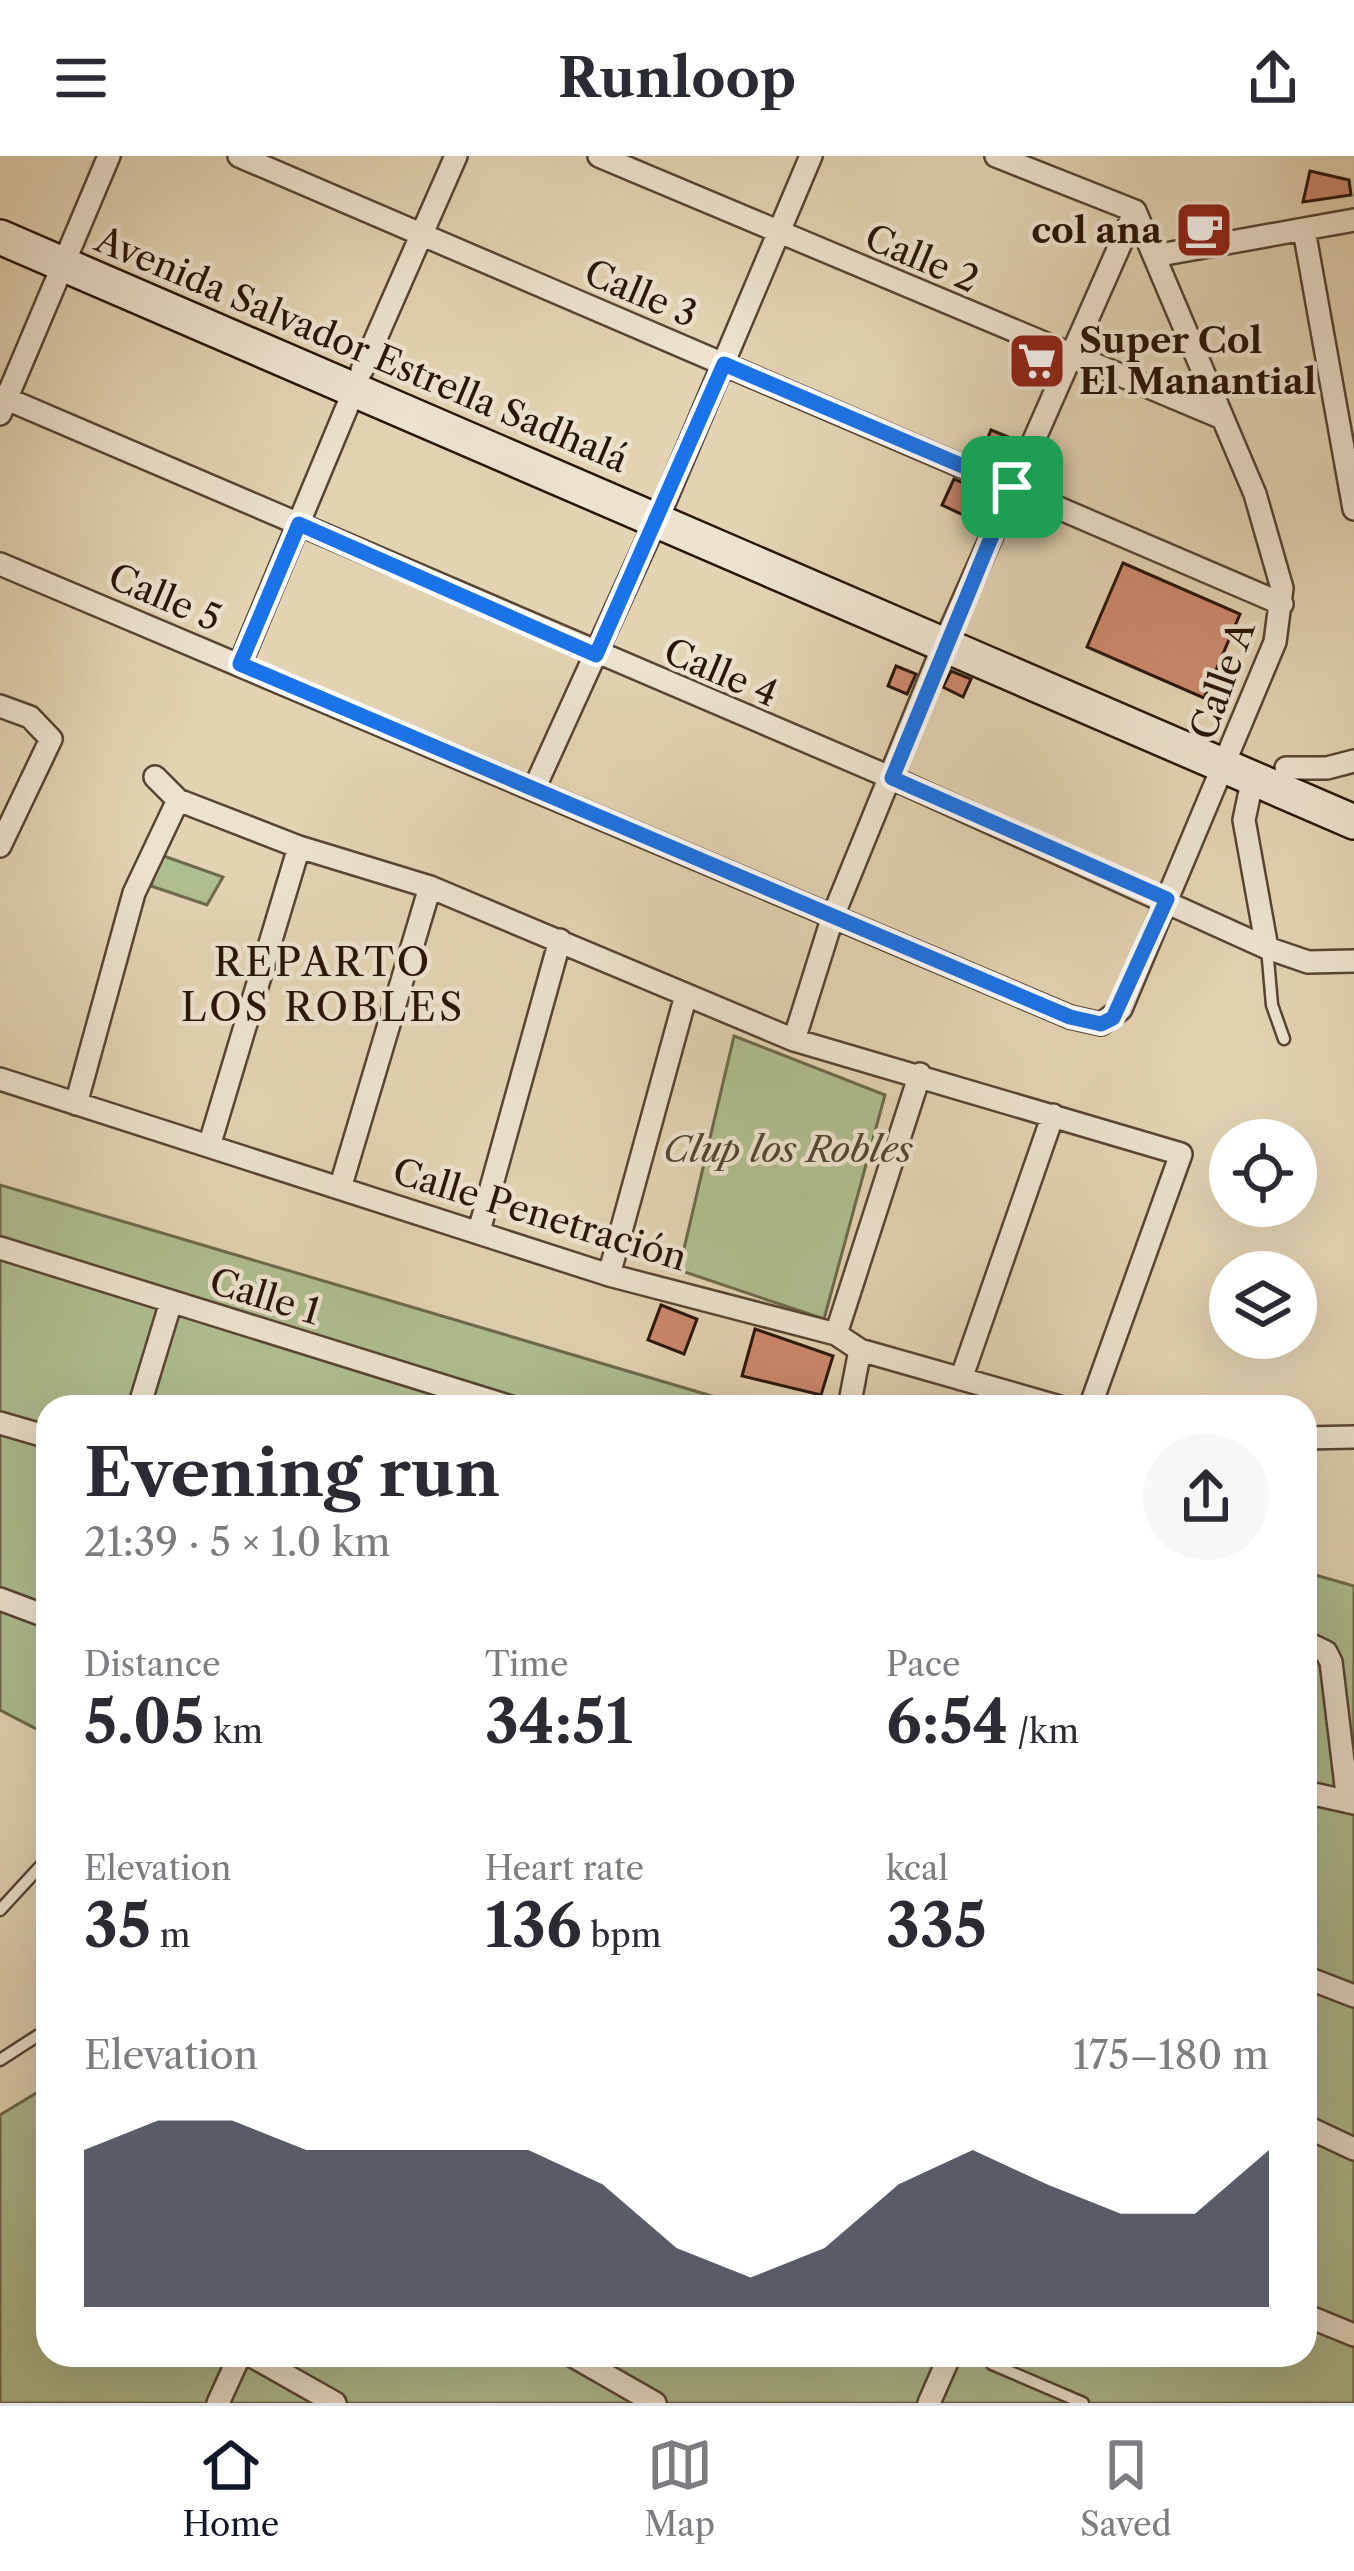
<!DOCTYPE html>
<meta charset="utf-8">
<style>
:root{--surface:#fff;--page:#f7f7f7;--text:#2b2b33;--muted:#7c7c81;--line:#e1e1e2;--accent:#111827}
body{margin:0;font-family:"Libre Caslon Text",serif;background:var(--page);color:var(--text);height:100vh;display:flex;flex-direction:column;font-size:45px;white-space:nowrap}
*{box-sizing:border-box;margin:0}
p{font-size:39px;color:var(--muted)}
.icon{flex:none;width:66px;height:66px;fill:none;stroke:currentColor;stroke-width:2;stroke-linecap:round;stroke-linejoin:round}
.map{position:relative;flex:1;overflow:hidden}
.panel{position:absolute;left:36px;top:1239px;width:1281px;height:972px;display:flex;flex-direction:column;background:var(--surface);border-radius:36px;box-shadow:0 12px 48px #0002}
.panel>*{flex:none}
.tools{position:absolute;left:1209px;top:963px;display:grid;gap:24px}
.tools a{display:grid;place-items:center;width:108px;height:108px;border-radius:50%;background:var(--surface);box-shadow:0 12px 48px #0002;font-size:60px}
.pin{position:absolute;display:grid;place-items:center;width:102px;height:102px;color:#fff;margin:-51px;border-radius:24px;box-shadow:0 6px 18px #0006}
.round{display:grid;place-items:center;flex:none;width:126px;height:126px;border-radius:63px;background:var(--page)}
.headline{display:flex;align-items:center;justify-content:space-between;height:204px;padding:0 48px}
h1{font-size:66px;font-weight:700;line-height:90px}
.stats{display:grid;grid-template-columns:repeat(3,1fr);gap:18px;height:204px;padding:12px 48px}
.stats div{display:grid;align-content:center}
.stats b{font-size:60px;font-weight:700}
.stats small{font-size:33px;font-weight:400}
.stats p{font-size:33px}
.chart{height:336px;padding:24px 48px}
.chart p{display:flex;justify-content:space-between}
.chart svg{width:100%;height:216px;margin-top:12px;fill:var(--accent);opacity:.7}
header{display:flex;justify-content:space-between;align-items:center;height:156px;padding:0 48px;background:var(--surface);font-size:54px;font-weight:700}
.dock{display:flex;justify-content:space-around;align-items:center;height:168px;border-top:3px solid var(--line);background:var(--surface);font-size:33px;color:var(--muted)}
.dock a{display:grid;justify-items:center;gap:6px}
.dock .on{color:var(--accent)}
.map>svg:first-child{display:block}
.green{fill:#afbe90;stroke:#6c6a4c;stroke-width:3}
.building{fill:#ce896e;stroke:#291508;stroke-width:3}
.lines{fill:none;stroke-linecap:round;stroke-linejoin:round}
.service-casing{stroke:#584433;stroke-width:15}
.minor-casing{stroke:#584433;stroke-width:26}
.secondary-casing{stroke:#291508;stroke-width:38}
.service{stroke:#ede2ce;stroke-width:10}
.minor{stroke:#ede2ce;stroke-width:21}
.secondary{stroke:#ede2ce;stroke-width:33}
.route-casing{stroke:#fff;stroke-width:24}
.route{stroke:#1a73e8;stroke-width:15}
.labels{text-anchor:middle;stroke-width:9;stroke-linejoin:round;paint-order:stroke}
.poi-label{font-size:36px;font-weight:bold;fill:#291508;stroke:#ede2ce;text-anchor:end}
.street-label{font-size:36px;fill:#291508;stroke:#ede2ce}
.park-label{font-size:36px;font-style:italic;fill:#514831;stroke:#ede2ce}
.neighbourhood-label{font-size:39px;letter-spacing:3px;fill:#291508;stroke:#ede2ce}
</style>
<header><svg class="icon" aria-label="menu" viewBox="0 0 24 24"><path d="M4 6h16M4 12h16M4 18h16"/></svg>Runloop<svg class="icon" aria-label="share" viewBox="0 0 24 24"><path d="M12 15V3M7 8l5-5 5 5M5 13v7h14v-7"/></svg></header>
<div class="map">
<svg width="1354" height="2247" viewBox="0 0 1354 2247">
<rect width="100%" height="100%" fill="#e3d3b3"/>
<filter id="stains"><feTurbulence type="fractalNoise" baseFrequency=".00167" numOctaves="4"/><feColorMatrix values="0 0 0 0 .2 0 0 0 0 .09 0 0 0 0 .02 0 0 0 .5 -.17"/></filter>
<radialGradient id="worn" r=".72"><stop offset=".6" stop-color="#630" stop-opacity="0"/><stop offset="1" stop-color="#630" stop-opacity=".3"/></radialGradient>
<path class="green" d="M161,699L223,721L207,749L151,730Z
M734,880L885,939L824,1163L679,1114Z
M0,1029L749,1251H48V1579L0,1554Z
M1305,1416L1354,1430V2247H0V1959L48,1930V2199H1305Z"/>
<path class="building" d="M1310,15L1349,24L1351,39L1303,46Z
M991,274L1016,284L1010,299L985,289Z
M954,323L990,339L978,366L942,349Z
M1123,407L1240,458L1204,542L1087,491Z
M896,510L916,518L907,538L888,530Z
M951,515L971,523L963,541L943,531Z
M661,1149L697,1163L684,1198L648,1184Z
M755,1173L833,1200L821,1239L742,1220Z"/>
<g class="lines">
<g class="service-casing">
<path id="service" d="M1267,792L1272,849L1284,883
M0,1754L48,1702
M0,1904L48,1873
M992,2208L1083,2247"/>
</g>
<g class="minor-casing">
<path id="minor" d="M239,0L1282,448
M599,0L1220,261
M996,0L1135,55
M1304,74L1354,353
M1154,100L1354,64
M362,214L456,0
M0,240L892,622L1267,792L1308,806L1354,805
M0,258L109,0
M0,408L1070,861L1101,868L1121,853L1275,486L1282,432L1255,338L1135,55
M240,508L355,232
M0,550L30,561L51,583L0,690
M1286,612H1327L1354,605
M155,621L178,644L299,691L430,731L794,884L1181,998L1090,1251
M1253,621L1244,664L1267,792
M534,633L666,343L811,0
M794,884L833,760L944,488L1135,55
M0,923L609,1119L836,1178L860,1194L1060,1251
M76,948L134,737L178,644
M210,987L299,691
M341,1029L430,731
M479,1075L560,784
M0,1092L511,1251
M609,1119L686,839
M836,1178L920,918
M961,1223L1053,959
M139,1251L171,1146
M849,1251L860,1194
M0,1267L48,1281
M1305,1282L1354,1281
M0,1443L48,1461
M1305,1486L1326,1496L1331,1506L1348,1646
M1305,1636L1354,1647
M1305,1821L1354,1840
M1305,1970L1354,1993
M1305,2159L1354,2179
M250,2199L335,2247
M571,2199L655,2247
M218,2247L240,2199
M929,2247L950,2199"/>
</g>
<g class="secondary-casing">
<path id="secondary" d="M0,81L1354,666"/>
</g>
<use href="#service" class="service"/>
<use href="#minor" class="minor"/>
<use href="#secondary" class="secondary"/>
</g>
<g class="lines">
<g class="route-casing">
<path id="route" d="M724,208L1012,331L892,622L1167,743L1113,862L1101,868L1070,861L240,508L299,368L596,499Z"/>
</g>
<use href="#route" class="route"/>
</g>
<defs>
<g id="cafe-square" transform="scale(3)"><rect x="-9" y="-9" width="18" height="18" rx="4" fill="#8f2418" stroke="#ede2ce"/><path d="M-5.5-4.5H6V0H3Q3 3.5 0 3.5H-2.5Q-5.5 3.5-5.5 0ZM3-3.2v2h1.7v-2ZM-6 4.5H4V6H-6Z" fill="#fff"/></g>
<g id="supermarket-square" transform="scale(3)"><rect x="-9" y="-9" width="18" height="18" rx="4" fill="#8f2418" stroke="#ede2ce"/><path d="M-6-5.5h2.5l.6 2H6L4.5 2H-2.5L-4.4-4H-6ZM-1.5 3.2a1.3 1.3 0 1 0 .1 0ZM3 3.2a1.3 1.3 0 1 0 .1 0Z" fill="#fff"/></g>
</defs>
<g fill-rule="evenodd">
<use href="#cafe-square" x="1204" y="74"/>
<use href="#supermarket-square" x="1037" y="205"/>
</g>
<g class="labels">
<g class="poi-label">
<text x="1162" y="87">col ana</text>
<text x="1079" y="197" text-anchor="start">Super Col<tspan x="1079" dy="41">El Manantial</tspan></text>
</g>
<g class="street-label">
<text transform="translate(922 102) rotate(23)" y="13">Calle 2</text>
<text transform="translate(641 137) rotate(23)" y="13">Calle 3</text>
<text transform="translate(362 193) rotate(23)" y="13">Avenida Salvador Estrella Sadhalá</text>
<text transform="translate(165 441) rotate(23)" y="13">Calle 5</text>
<text transform="translate(721 516) rotate(23)" y="13">Calle 4</text>
<text transform="translate(1222 524) rotate(-70)" y="13">Calle A</text>
<text transform="translate(540 1058) rotate(17)" y="13">Calle Penetración</text>
<text transform="translate(265 1140) rotate(17)" y="13">Calle 1</text>
</g>
<g class="park-label">
<text x="788" y="1006">Clup los Robles</text>
</g>
<g class="neighbourhood-label">
<text x="323" y="820">REPARTO<tspan x="323" dy="45">LOS ROBLES</tspan></text>
</g>
</g>
<rect width="100%" height="100%" filter="url(#stains)"/>
<rect width="100%" height="100%" fill="url(#worn)"/>
</svg>
<div class="tools">
<a><svg class="icon" aria-label="locate" viewBox="0 0 24 24"><circle cx="12" cy="12" r="6"/><path d="M12 2v4M12 18v4M2 12h4M18 12h4"/></svg></a>
<a><svg class="icon" aria-label="layers" viewBox="0 0 24 24"><path d="M12 4l9 5-9 5-9-5zM3 14l9 5 9-5"/></svg></a>
</div>
<div class="pin" style="left:1012px;top:331px;background:#1e9e55"><svg class="icon" aria-label="arrive" viewBox="0 0 24 24"><path d="M6 21V4h12l-3 4 3 4H6"/></svg></div>
<section class="panel">
<div class="headline"><div><h1>Evening run</h1><p>21:39 · 5 × 1.0 km</p></div><a class="round"><svg class="icon" aria-label="share" viewBox="0 0 24 24"><path d="M12 15V3M7 8l5-5 5 5M5 13v7h14v-7"/></svg></a></div>
<div class="stats">
<div><p>Distance</p><b>5.05<small> km</small></b></div>
<div><p>Time</p><b>34:51</b></div>
<div><p>Pace</p><b>6:54<small> /km</small></b></div>
</div>
<div class="stats">
<div><p>Elevation</p><b>35<small> m</small></b></div>
<div><p>Heart rate</p><b>136<small> bpm</small></b></div>
<div><p>kcal</p><b>335</b></div>
</div>
<div class="chart"><p><span>Elevation</span>175–180 m</p>
<svg viewBox="0 0 160 44" preserveAspectRatio="none"><path d="M0 44V12L10 6L20 6L30 12L40 12L50 12L60 12L70 19L80 32L90 38L100 32L110 19L120 12L130 19L140 25L150 25L160 12V44z"/></svg>
</div>
</section>
</div>
<nav class="dock">
<a class="on"><svg class="icon" aria-label="home" viewBox="0 0 24 24"><path d="M3 11l9-7 9 7M6 9v11h12V9"/></svg>Home</a>
<a><svg class="icon" aria-label="map" viewBox="0 0 24 24"><path d="M3 6l6-2 6 2 6-2v14l-6 2-6-2-6 2zM9 4v14M15 6v14"/></svg>Map</a>
<a><svg class="icon" aria-label="saved" viewBox="0 0 24 24"><path d="M7 4h10v16l-5-4-5 4z"/></svg>Saved</a>
</nav>
